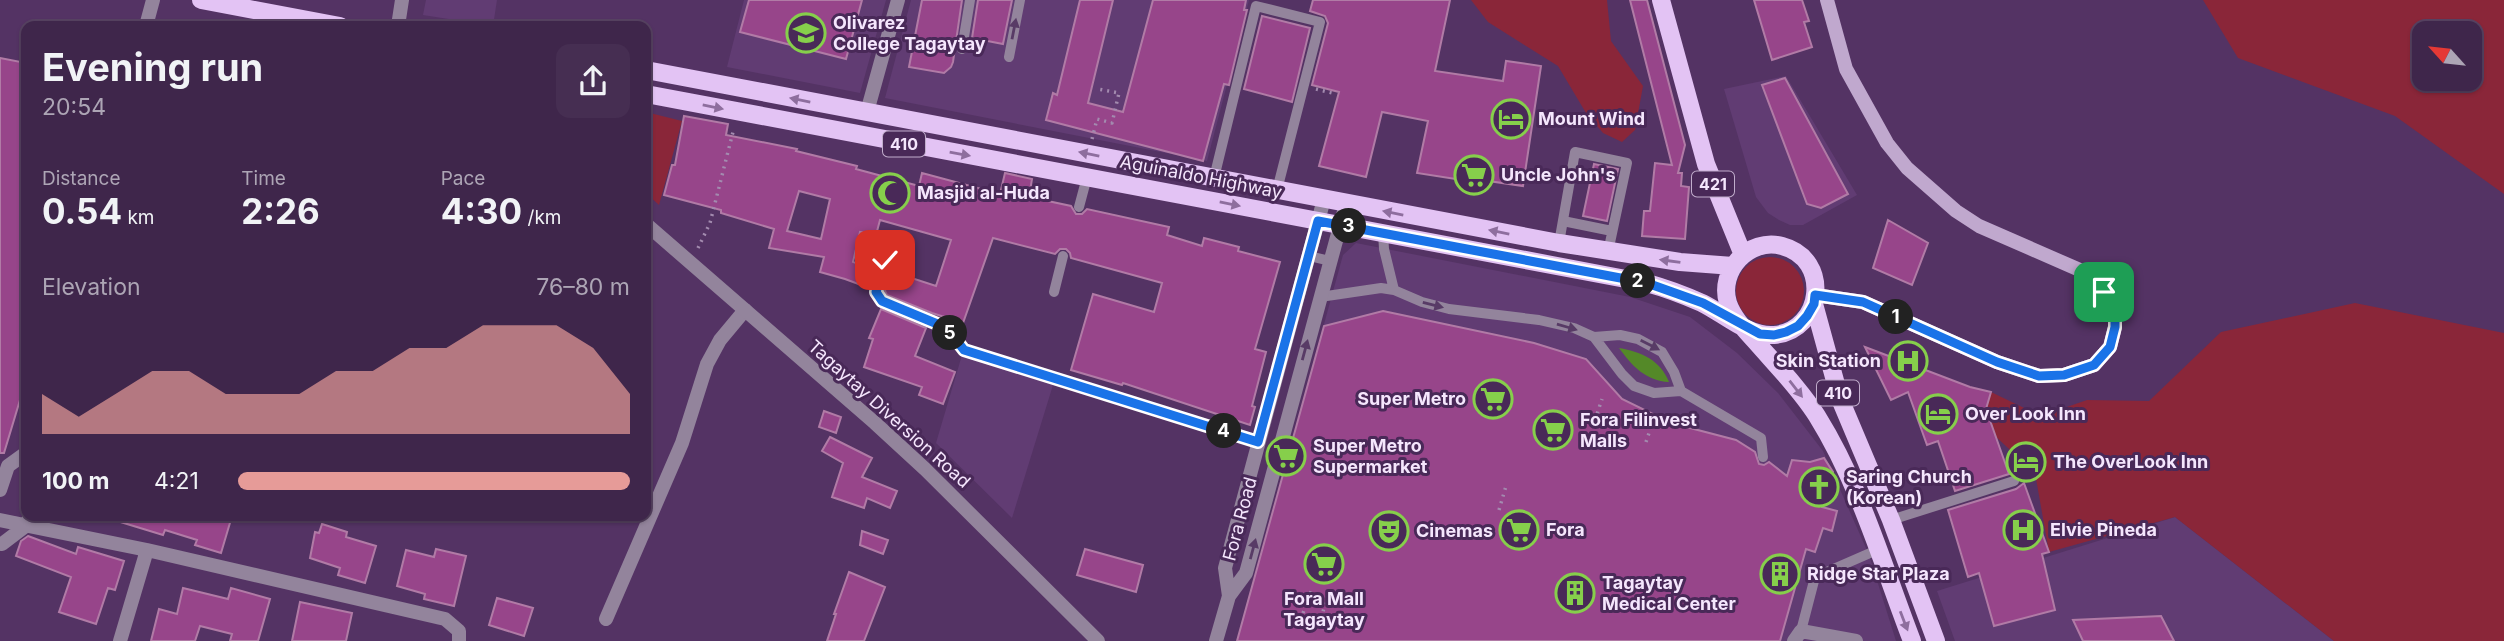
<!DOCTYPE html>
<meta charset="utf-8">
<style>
:root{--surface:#3f264b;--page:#462e52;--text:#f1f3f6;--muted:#ada5b5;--line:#584363;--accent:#e69b98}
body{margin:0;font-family:Inter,sans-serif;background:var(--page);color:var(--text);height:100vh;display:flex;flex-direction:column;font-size:26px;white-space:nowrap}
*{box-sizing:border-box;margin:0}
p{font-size:23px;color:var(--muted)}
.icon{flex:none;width:38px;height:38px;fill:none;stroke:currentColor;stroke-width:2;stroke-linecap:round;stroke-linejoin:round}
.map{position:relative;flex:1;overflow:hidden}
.details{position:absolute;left:21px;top:21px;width:630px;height:500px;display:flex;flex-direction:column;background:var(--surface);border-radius:14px;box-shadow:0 2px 5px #0004,0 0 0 2px var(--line)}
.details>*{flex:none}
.needle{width:46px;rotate:297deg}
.tools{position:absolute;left:2412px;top:21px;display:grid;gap:14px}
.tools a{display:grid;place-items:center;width:70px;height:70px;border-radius:14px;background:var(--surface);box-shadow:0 2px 5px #0004,0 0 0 2px var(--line);font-size:35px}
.pin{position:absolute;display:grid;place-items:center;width:60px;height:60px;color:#fff;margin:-30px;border-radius:14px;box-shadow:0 4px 10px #0006}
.km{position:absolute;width:35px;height:35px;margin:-18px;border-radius:50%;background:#222;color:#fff;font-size:19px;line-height:35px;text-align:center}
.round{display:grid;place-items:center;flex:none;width:74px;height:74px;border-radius:14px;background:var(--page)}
.summary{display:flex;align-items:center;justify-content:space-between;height:119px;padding:0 21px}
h1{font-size:38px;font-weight:700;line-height:52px}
.metrics{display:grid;grid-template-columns:repeat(3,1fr);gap:10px;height:119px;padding:7px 21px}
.metrics div{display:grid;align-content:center}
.metrics b{font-size:35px;font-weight:700}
.metrics small{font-size:19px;font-weight:400}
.metrics p{font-size:19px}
.chart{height:196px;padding:14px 21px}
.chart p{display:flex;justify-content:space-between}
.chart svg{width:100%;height:126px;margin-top:7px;fill:var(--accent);opacity:.7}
ul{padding:0 21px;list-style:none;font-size:23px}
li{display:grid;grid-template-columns:112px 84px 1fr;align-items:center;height:52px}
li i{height:18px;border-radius:9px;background:var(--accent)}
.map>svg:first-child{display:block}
.built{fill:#613c73}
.green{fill:#8a2639;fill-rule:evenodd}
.water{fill:#548928}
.building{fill:#97458a;stroke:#b17ba6;stroke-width:2;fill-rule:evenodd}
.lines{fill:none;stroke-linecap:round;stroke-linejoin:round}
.path{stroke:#a38baf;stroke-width:3.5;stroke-dasharray:2 5;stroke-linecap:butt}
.service{stroke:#93849c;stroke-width:10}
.minor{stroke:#93849c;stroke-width:14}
.tertiary{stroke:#93849c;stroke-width:14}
.secondary{stroke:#c0a8ce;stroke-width:14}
.primary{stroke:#e3c3f4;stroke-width:18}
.oneway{fill:#583b66}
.oneway2{fill:#8e6e9e}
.route-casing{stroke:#fff;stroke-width:14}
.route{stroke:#1a73e8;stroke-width:9}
.labels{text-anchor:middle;stroke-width:6;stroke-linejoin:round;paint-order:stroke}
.shield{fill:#492958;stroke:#c1adcc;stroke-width:2}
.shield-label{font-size:16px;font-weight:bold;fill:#f5e6fd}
.poi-label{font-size:18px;font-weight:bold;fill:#f5e6fd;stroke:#492958;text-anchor:start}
.street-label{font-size:18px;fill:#f5e6fd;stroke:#492958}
</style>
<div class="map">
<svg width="2504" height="641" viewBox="0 0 2504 641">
<rect width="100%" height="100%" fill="#543364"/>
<path class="built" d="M426,0H497L493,26L423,15Z
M744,0H886L860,93L727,67Z
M911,0H1249L1207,161L885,98Z
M1786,76L1857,195L1803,225H1790L1779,220L1768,213L1756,197L1724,89Z
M1356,243L1630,297L1690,317L1737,353L1778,393L1823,451L1869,555L1896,641H1237L1343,255Z
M962,355L1053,385L1012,518L936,443Z
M2175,517L2334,641H1955L1937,591Z"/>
<path class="green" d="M1471,0H1607L1611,41L1643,86L1635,130L1622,142L1603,133L1586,113L1558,66L1488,22Z
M2203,0H2504V194L2395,116L2238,58ZM2424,33H2469V79H2424Z
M646,112L682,121L659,205L646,193Z
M1736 291a34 34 0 1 1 68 0a34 34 0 1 1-68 0Z
M2355,303L2504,333V641H2334L2175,517L2049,552L2035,473L1981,423L1991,392L2041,416L2087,400L2149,401L2221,332Z"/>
<path class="water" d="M1619,348C1642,352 1660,360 1669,382C1646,381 1632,366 1619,348Z"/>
<path class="building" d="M749,0H862L846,59L740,32Z
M922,0H962L953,62L951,67L944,73L909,67Z
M978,0H1012L1003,44L972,38Z
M1080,0H1113L1088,103L1123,112L1153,0H1246L1244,10H1247L1229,85L1224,84L1203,161L1046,120L1053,93L1057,95Z
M1313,0H1450L1435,71L1503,81L1506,61L1541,66L1523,186L1488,181V184L1417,173L1428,121L1382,112L1366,177L1319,166L1339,92L1312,85L1328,23L1325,16L1310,11Z
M1630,0H1647L1685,145L1678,173H1682L1681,186L1689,187L1685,239L1642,236L1644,211H1650L1655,163L1672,165Z
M1754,0H1802L1809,21L1804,22L1812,47L1772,60Z
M1262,16L1310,28L1292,102L1244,89Z
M0,58L26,63V380L4,453H0Z
M1785,78L1848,194L1821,208L1807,204L1762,85Z
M684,116L728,124L726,135L797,149L796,151L857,166L856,169L919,186L922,173L1000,194L1005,173L1032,179L1029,197L1071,206L1076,214H1082L1087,209L1169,227L1167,235L1202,246L1204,238L1239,247L1238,251L1280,262L1255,349L1266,352L1252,406L1255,407L1250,425L1123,383L1122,385L1071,370L1093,294L1154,312L1162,283L1071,258L1070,253L1066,249H1060L1055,254L993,238L963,323L932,313L887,295L885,291L890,271L936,286L951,240L880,220L876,235L860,232L853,262L874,270L869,288L845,279L820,272L824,257L769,248L774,229L721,213V210L664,195L672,165H675ZM799,191L830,199L821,239L787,231Z
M1594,164L1618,169L1607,221L1583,216Z
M1888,220L1928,243L1912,285L1873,268Z
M881,309L926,328L915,356L955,372L943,404L919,395L922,387L864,367L873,339L869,338Z
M1383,311L1534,343L1586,359L1622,399L1671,423L1736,440L1755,452L1759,464L1764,465L1769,462L1787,476L1792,460L1810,462L1824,458L1833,472L1822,507L1837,511L1832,531L1823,528L1815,552L1806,549L1780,641H1237L1324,326Z
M1865,347L1970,387L1991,392L1986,409L2009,474L1955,491L1938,441L1927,445L1908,392L1891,400Z
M824,411L841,417L836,433L819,427Z
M830,437L872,458L862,477L897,491L890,508L867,498L864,508L832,497L843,463L822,451Z
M2024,483L2049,552L2042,554L2055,610L1994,626L1979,573L1968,577L1948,510L2016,489Z
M115,516H232L221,553L195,545L197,540L165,530L163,535L114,520Z
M322,524L347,532L346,537L376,546L365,583L338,575L340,568L310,558L315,532L319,533Z
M862,531L888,540L883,554L860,545Z
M28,536L76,554L78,547L124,561L115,590L108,588L96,624L59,612L71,577L16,556L21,541Z
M436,549L466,556L454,606L424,599L425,594L397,586L406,550L434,557Z
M1085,549L1143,565L1136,592L1077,575Z
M849,572L885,587L864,641H827L836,614H834Z
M183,588L228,599L231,588L270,599L258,641H230L232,634L200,626L195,641H151L159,609L177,614Z
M497,598L533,608L524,636L489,625Z
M300,602L352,613L346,641H292Z
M2161,616L2174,641H2083L2073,620Z"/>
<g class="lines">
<path class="path" d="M1316,89L1336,94
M1092,139L1097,119L1112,123L1119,93L1098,89
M698,248L710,223L734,128
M1595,420L1602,399
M1646,442L1652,424
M1499,510L1506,486
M1303,613L1312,589
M1321,618L1328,595"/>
<path class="service" d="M962,49L970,0
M1009,57L1020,0
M1214,178L1256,6L1320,22L1277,190
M1079,207L1087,177
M1563,221L1612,231
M1383,233L1384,249L1394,290
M1559,243L1575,152L1627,163L1608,252
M1309,256L1330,261
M885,260L876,292L882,301L947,328L964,350L1258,442
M1054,292L1063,256
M1320,297L1381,288L1394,290L1422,302L1449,309L1539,320L1574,328L1594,337L1620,335L1638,339L1662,352L1674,372L1681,391
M1594,337L1622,374L1634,386L1654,393L1681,391L1761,438L1763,457
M1891,520L2014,481
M1801,631L1815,577L1877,550"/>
<path class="minor" d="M146,26L153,0
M398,26L402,0
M0,490L8,466L26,453
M0,520L147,550L445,619L459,631V641
M2,544L27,525L28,520
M1229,596L1225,568L1324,199
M606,619L682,443L707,364L720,340L745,310
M120,641L147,550
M1216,641L1229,596L1246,573L1346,204
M1794,641L1801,631L1856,641"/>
<path class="tertiary" d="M867,112L898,0
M646,224L875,423L925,469L1098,641"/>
<path class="secondary" d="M1815,295L1863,302L1997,362L2039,376L2064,375L2094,365L2110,347L2115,327V310L2104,292L2089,274L1979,226L1956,211L1907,168L1887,143L1846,69L1827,0"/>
<path class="primary" d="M201,0L340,26
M1661,0L1706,164L1743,255
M646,70L1559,243L1680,262L1733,266
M646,94L1647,283C1665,288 1684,295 1702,303C1723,313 1748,337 1774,335C1823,331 1832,259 1782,246C1749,237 1718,271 1728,303C1733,318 1746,331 1756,342C1777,366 1800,389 1817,416C1860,485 1883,566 1912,641
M1814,304L1840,399L1891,520L1936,641"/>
</g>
<defs><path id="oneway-solid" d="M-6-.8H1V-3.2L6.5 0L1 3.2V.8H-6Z" transform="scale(1.75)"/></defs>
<g class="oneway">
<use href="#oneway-solid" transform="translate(1014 29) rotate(-79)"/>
<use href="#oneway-solid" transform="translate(1433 305) rotate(14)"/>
<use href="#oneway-solid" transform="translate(1567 327) rotate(16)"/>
<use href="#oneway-solid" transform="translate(1650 345) rotate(27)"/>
<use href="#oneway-solid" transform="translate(1305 350) rotate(-75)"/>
<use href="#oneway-solid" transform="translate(1253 549) rotate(-75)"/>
</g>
<g class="oneway2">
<use href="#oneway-solid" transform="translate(800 100) rotate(-169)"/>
<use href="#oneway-solid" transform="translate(713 107) rotate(11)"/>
<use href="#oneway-solid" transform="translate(960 154) rotate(10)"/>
<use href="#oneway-solid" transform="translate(1089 154) rotate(-169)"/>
<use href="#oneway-solid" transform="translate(1230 204) rotate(11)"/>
<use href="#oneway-solid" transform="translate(1393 213) rotate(-169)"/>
<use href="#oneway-solid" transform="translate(1499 232) rotate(-169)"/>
<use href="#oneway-solid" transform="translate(1670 261) rotate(-172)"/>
<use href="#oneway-solid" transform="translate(1796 389) rotate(52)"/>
<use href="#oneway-solid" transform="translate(1904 621) rotate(69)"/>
</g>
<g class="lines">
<g class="route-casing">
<path id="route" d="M885,260L876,292L882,301L947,328L964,350L1258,442L1318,221L1647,283L1703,303L1760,334L1774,335L1786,332L1798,326L1807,316L1814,304L1815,295L1863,302L1997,362L2039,376L2064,375L2094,365L2110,347L2115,327V310L2104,292"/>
</g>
<use href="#route" class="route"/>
</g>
<defs>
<g id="university-ring" transform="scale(2.0125)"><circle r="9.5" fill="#492958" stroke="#86cf4b" stroke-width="1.5"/><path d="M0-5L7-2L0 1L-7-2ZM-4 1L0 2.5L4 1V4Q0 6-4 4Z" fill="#86cf4b"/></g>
<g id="hotel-ring" transform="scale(2.0125)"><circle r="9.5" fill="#492958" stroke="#86cf4b" stroke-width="1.5"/><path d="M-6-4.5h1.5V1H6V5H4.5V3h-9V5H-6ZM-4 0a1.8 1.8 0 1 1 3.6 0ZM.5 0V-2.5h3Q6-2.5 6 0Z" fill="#86cf4b"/></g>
<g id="supermarket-ring" transform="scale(2.0125)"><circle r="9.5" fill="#492958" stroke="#86cf4b" stroke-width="1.5"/><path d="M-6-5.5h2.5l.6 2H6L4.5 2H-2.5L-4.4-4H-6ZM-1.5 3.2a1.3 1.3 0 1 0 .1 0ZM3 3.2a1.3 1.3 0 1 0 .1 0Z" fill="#86cf4b"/></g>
<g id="mosque-ring" transform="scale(2.0125)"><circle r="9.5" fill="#492958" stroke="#86cf4b" stroke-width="1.5"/><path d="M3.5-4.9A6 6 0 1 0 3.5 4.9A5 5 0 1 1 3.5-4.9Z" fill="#86cf4b"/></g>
<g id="hospital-ring" transform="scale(2.0125)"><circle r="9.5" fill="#492958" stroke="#86cf4b" stroke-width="1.5"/><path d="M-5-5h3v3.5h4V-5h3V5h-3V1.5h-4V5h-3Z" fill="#86cf4b"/></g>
<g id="church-ring" transform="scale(2.0125)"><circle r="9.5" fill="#492958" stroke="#86cf4b" stroke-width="1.5"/><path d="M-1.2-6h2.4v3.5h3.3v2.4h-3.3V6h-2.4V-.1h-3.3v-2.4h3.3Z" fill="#86cf4b"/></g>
<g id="theatre-ring" transform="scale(2.0125)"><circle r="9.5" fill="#492958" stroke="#86cf4b" stroke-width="1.5"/><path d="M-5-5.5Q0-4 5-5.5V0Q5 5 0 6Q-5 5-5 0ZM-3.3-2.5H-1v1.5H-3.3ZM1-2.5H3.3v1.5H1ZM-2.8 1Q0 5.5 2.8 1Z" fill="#86cf4b"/></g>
<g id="building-ring" transform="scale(2.0125)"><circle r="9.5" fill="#492958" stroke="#86cf4b" stroke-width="1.5"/><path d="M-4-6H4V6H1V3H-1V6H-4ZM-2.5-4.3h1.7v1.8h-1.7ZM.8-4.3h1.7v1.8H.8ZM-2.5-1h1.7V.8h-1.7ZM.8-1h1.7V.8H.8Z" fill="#86cf4b"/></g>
</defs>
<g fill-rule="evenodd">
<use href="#university-ring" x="806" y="33"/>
<use href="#hotel-ring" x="1511" y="119"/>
<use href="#supermarket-ring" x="1474" y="175"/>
<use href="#mosque-ring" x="890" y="193"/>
<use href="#hospital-ring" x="1908" y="361"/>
<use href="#supermarket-ring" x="1493" y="399"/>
<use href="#hotel-ring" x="1938" y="414"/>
<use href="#supermarket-ring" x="1553" y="430"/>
<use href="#supermarket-ring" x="1286" y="456"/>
<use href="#hotel-ring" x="2026" y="462"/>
<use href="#church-ring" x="1819" y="487"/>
<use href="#supermarket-ring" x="1519" y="530"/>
<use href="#hospital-ring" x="2023" y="530"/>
<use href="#theatre-ring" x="1389" y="531"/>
<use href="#supermarket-ring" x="1324" y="564"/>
<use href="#building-ring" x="1780" y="574"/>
<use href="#building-ring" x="1575" y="593"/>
</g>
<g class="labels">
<g class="shield">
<rect x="883" y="131.5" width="42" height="25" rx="5"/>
<rect x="1692" y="171.5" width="42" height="25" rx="5"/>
<rect x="1817" y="380.5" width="42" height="25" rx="5"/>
</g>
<g class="shield-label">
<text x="904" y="150">410</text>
<text x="1713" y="190">421</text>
<text x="1838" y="399">410</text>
</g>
<g class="poi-label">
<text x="833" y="29">Olivarez<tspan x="833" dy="21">College Tagaytay</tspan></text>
<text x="1538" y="125">Mount Wind</text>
<text x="1501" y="181">Uncle John's</text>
<text x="917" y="199">Masjid al-Huda</text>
<text x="1881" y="367" text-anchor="end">Skin Station</text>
<text x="1466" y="405" text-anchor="end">Super Metro</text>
<text x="1965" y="420">Over Look Inn</text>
<text x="1580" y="426">Fora Filinvest<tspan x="1580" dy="21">Malls</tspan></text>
<text x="1313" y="452">Super Metro<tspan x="1313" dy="21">Supermarket</tspan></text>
<text x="2053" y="468">The OverLook Inn</text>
<text x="1846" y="483">Saring Church<tspan x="1846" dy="21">(Korean)</tspan></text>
<text x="1546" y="536">Fora</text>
<text x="2050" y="536">Elvie Pineda</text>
<text x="1416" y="537">Cinemas</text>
<text x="1807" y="580">Ridge Star Plaza</text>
<text x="1602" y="589">Tagaytay<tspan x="1602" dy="21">Medical Center</tspan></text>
<text x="1324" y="605" text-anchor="middle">Fora Mall<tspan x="1324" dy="21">Tagaytay</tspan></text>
</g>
<g class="street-label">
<text transform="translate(1201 177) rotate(11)" y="6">Aguinaldo Highway</text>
<text transform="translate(889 414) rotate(42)" y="6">Tagaytay Diversion Road</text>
<text transform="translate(1240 519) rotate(-75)" y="6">Fora Road</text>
</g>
</g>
</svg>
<div class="tools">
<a><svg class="needle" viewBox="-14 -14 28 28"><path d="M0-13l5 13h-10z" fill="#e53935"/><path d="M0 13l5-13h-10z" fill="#ada5b5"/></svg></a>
</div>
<div class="pin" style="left:2104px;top:292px;background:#1e9e55"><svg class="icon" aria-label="arrive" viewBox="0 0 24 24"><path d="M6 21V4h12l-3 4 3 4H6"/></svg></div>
<div class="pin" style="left:885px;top:260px;background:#d93025"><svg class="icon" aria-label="check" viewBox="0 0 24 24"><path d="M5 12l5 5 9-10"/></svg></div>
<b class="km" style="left:1896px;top:317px">1</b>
<b class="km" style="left:1638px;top:281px">2</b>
<b class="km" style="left:1349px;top:226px">3</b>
<b class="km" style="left:1224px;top:431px">4</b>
<b class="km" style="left:950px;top:333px">5</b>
<section class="details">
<div class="summary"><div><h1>Evening run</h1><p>20:54</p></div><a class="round"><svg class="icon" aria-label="share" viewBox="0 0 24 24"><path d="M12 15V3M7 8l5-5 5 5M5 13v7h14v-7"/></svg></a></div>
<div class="metrics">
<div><p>Distance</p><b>0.54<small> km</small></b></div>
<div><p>Time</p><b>2:26</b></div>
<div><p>Pace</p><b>4:30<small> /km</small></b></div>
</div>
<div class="chart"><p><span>Elevation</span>76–80 m</p>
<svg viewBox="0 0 160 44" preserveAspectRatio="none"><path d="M0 44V30L10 38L20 30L30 22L40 22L50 30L60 30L70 30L80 22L90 22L100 14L110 14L120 6L130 6L140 6L150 14L160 30V44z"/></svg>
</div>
<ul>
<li><b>100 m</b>4:21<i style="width:100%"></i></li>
</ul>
</section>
</div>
